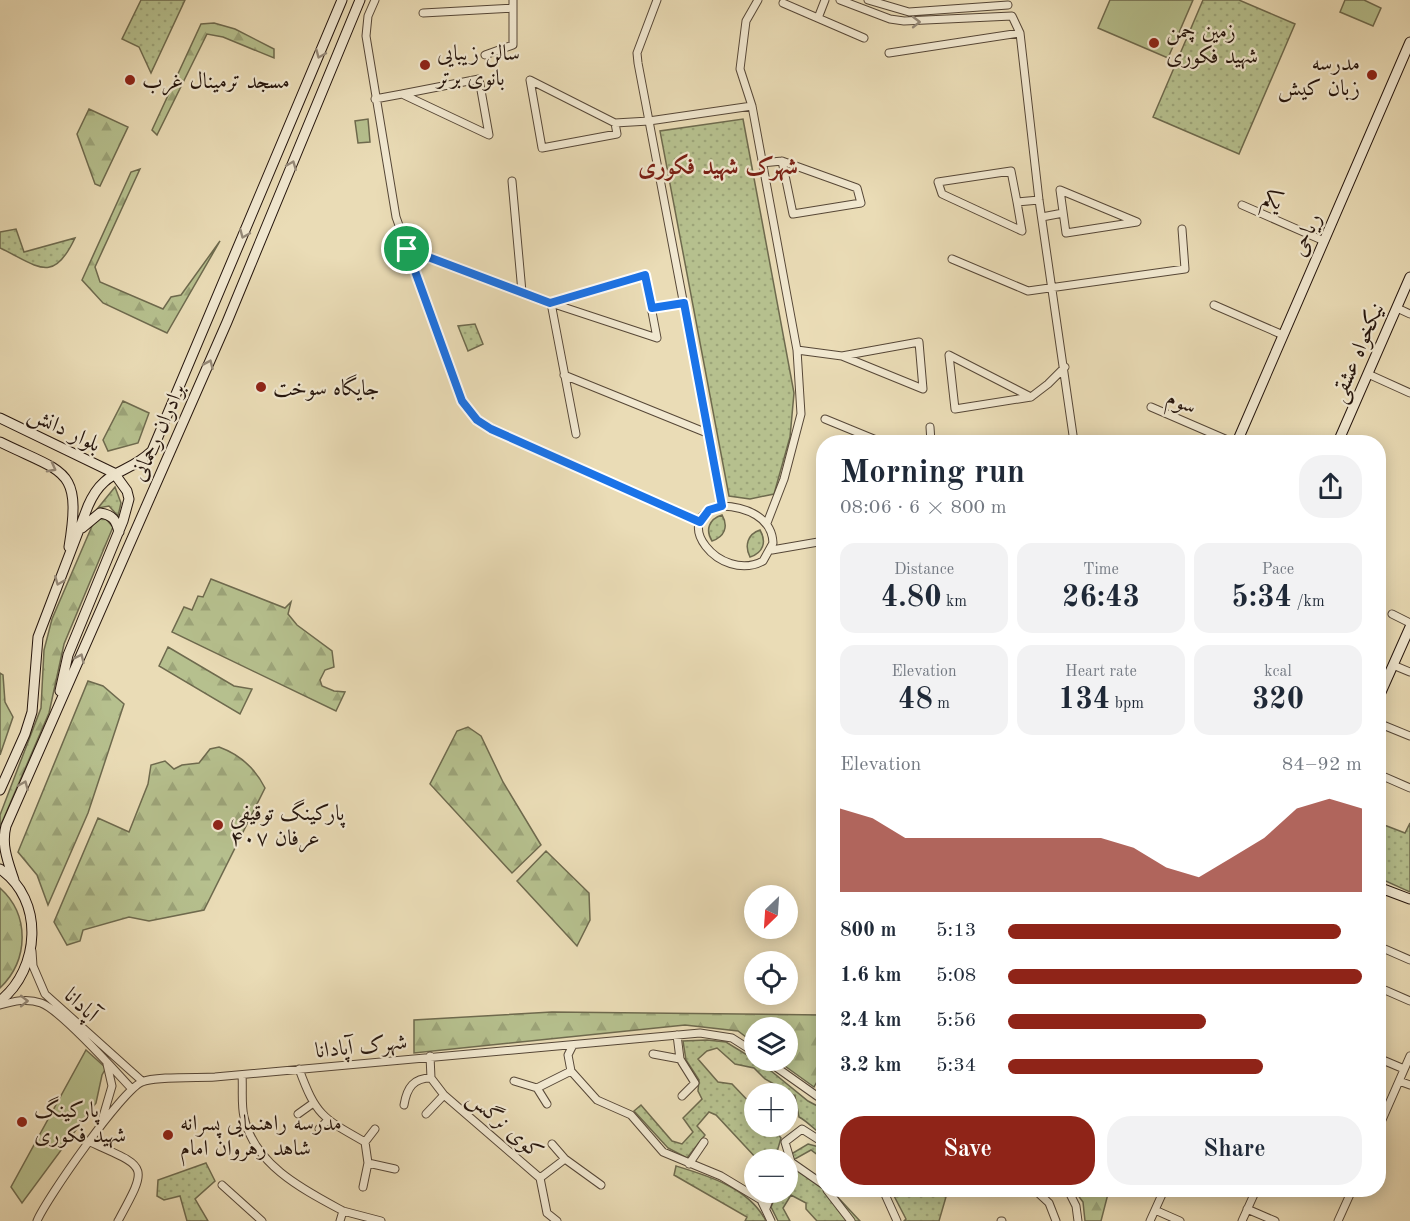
<!DOCTYPE html>
<meta charset="utf-8">
<style>
:root{--surface:#fff;--page:#f2f2f3;--text:#1f2937;--muted:#747a83;--accent:#8f2418}
body{margin:0;font-family:"Old Standard TT",Amiri,serif;background:var(--page);color:var(--text);height:100vh;display:flex;flex-direction:column;font-size:22px;white-space:nowrap}
*{box-sizing:border-box;margin:0}
p{font-size:20px;color:var(--muted)}
.icon{flex:none;width:33px;height:33px;fill:none;stroke:currentColor;stroke-width:2;stroke-linecap:round;stroke-linejoin:round}
.map{position:relative;flex:1;overflow:hidden}
.sheet{position:absolute;left:816px;top:435px;width:570px;height:762px;display:flex;flex-direction:column;background:var(--surface);border-radius:24px;box-shadow:0 3px 15px #0003}
.sheet>*{flex:none}
.needle{width:39px;rotate:205deg}
.buttons{position:absolute;left:744px;top:885px;display:grid;gap:12px}
.buttons a{display:grid;place-items:center;width:54px;height:54px;border-radius:50%;background:var(--surface);box-shadow:0 3px 15px #0003;font-size:30px}
.pin{position:absolute;display:grid;place-items:center;width:51px;height:51px;color:#fff;margin:-26px;border:3px solid #fff;border-radius:50%;box-shadow:0 2px 6px #0007}
.round{display:grid;place-items:center;flex:none;width:63px;height:63px;border-radius:24px;background:var(--page)}
.head{display:flex;align-items:center;justify-content:space-between;height:102px;padding:0 24px}
h1{font-size:33px;font-weight:800;line-height:45px}
.stats{display:grid;grid-template-columns:repeat(3,1fr);gap:9px;height:102px;padding:6px 24px}
.stats div{display:grid;align-content:center;border-radius:15px;background:var(--page);text-align:center}
.stats b{font-size:30px;font-weight:800}
.stats small{font-size:16px;font-weight:400}
.stats p{font-size:16px}
.chart{height:168px;padding:12px 24px}
.chart p{display:flex;justify-content:space-between}
.chart svg{width:100%;height:108px;margin-top:6px;fill:var(--accent);opacity:.7}
.button{display:flex;gap:12px;margin-top:auto;padding:12px 24px}
.button a{flex:1;height:69px;border-radius:24px;background:var(--accent);color:#fff;font-size:24px;font-weight:800;line-height:69px;text-align:center}
.button a+a{background:var(--page);color:var(--text)}
ul{padding:0 24px;list-style:none;font-size:20px}
li{display:grid;grid-template-columns:96px 72px 1fr;align-items:center;height:45px}
li i{height:15px;border-radius:8px;background:var(--accent)}
.map>svg:first-child{display:block}
.grass{fill:url(#grass-dots);stroke:#6e6a4e;stroke-width:1.5}
.forest{fill:url(#forest-firs);stroke:#6e6a4e;stroke-width:1.5}
.garden{fill:#b6c08e;stroke:#6e6a4e;stroke-width:1.5}
.lines{fill:none;stroke-linecap:round;stroke-linejoin:round}
.street-casing{stroke:#564737;stroke-width:9}
.secondary-casing{stroke:#25150d;stroke-width:11}
.street{stroke:#f1e8d0;stroke-width:7}
.secondary{stroke:#f1e8d0;stroke-width:9}
.oneway{stroke:#958978}
.route-casing{stroke:#fff;stroke-width:12}
.route{stroke:#1a73e8;stroke-width:8}
.poi-dot{fill:#8f2418;stroke:#f1e8d0;stroke-width:2}
.labels{text-anchor:middle;stroke-width:4.5;stroke-linejoin:round;paint-order:stroke}
.poi-label{font-size:22px;fill:#25150d;stroke:#f1e8d0;text-anchor:start}
.street-label{font-size:22px;fill:#25150d;stroke:#f1e8d0}
.neighbourhood-label{font-size:24px;font-weight:bold;fill:#7a1f14;stroke:#f1e8d0}
</style>
<div class="map">
<svg width="1410" height="1221" viewBox="0 0 1410 1221">
<defs>
<pattern id="grass-dots" width="8" height="8" patternUnits="userSpaceOnUse" patternTransform="scale(1.5)"><rect width="8" height="8" fill="#b6c08e"/><path d="M2 2h.1M6 6h.1" fill="none" stroke="#9ca479" stroke-width="1.8" stroke-linecap="round"/></pattern>
<pattern id="forest-firs" width="22" height="20" patternUnits="userSpaceOnUse" patternTransform="scale(1.5)"><rect width="22" height="20" fill="#b6c08e"/><path d="M5 1l3.5 6h-7zM16 11l3.5 6h-7z" fill="#9ca479"/></pattern>
</defs>
<rect width="100%" height="100%" fill="#eadcb6"/>
<filter id="stains"><feTurbulence type="fractalNoise" baseFrequency=".00333" numOctaves="4"/><feColorMatrix values="0 0 0 0 .2 0 0 0 0 .09 0 0 0 0 .02 0 0 0 .5 -.17"/></filter>
<radialGradient id="worn" r=".72"><stop offset=".6" stop-color="#630" stop-opacity="0"/><stop offset="1" stop-color="#630" stop-opacity=".3"/></radialGradient>
<path class="grass" d="M141,0H185L151,73L139,47L122,39Z
M1203,0H1239L1295,24L1239,154L1153,117Z
M743,119L794,393L790,437L774,494L750,499L729,496L660,131Z
M16,229L24,252L75,238C53,285 38,266 0,248V232Z
M475,324L483,344L468,351L458,326Z
M115,487L121,503L118,516L109,506L98,508Z
M722,515C729,527 724,537 712,541C705,530 709,519 722,515Z
M760,530C767,542 763,553 750,557C744,545 748,534 760,530Z
M1379,823L1405,833L1410,823V892L1379,878Z
M707,1040L726,1042L765,1066L808,1101L823,1109V1135C816,1132 810,1123 799,1117L795,1096L765,1079L754,1068L735,1064L717,1048L707,1051L698,1059L718,1082L732,1084L754,1107V1126L772,1127L781,1138L775,1159H757L716,1115L709,1112L697,1126L705,1135L687,1158L668,1148L634,1111L641,1105L672,1141L682,1144L693,1132L683,1118L702,1099L698,1091L699,1080L686,1060L683,1041Z
M808,1144L823,1148V1159L811,1150L793,1160L823,1183L824,1190H831L860,1221H817L806,1209V1203L791,1195L783,1208L790,1221H778L771,1207L777,1193L788,1192V1160L783,1159Z
M206,1163L215,1181L195,1199L208,1221H187L180,1196L164,1200L157,1196L158,1180Z
M676,1166C709,1176 749,1188 766,1221H745L747,1217L674,1175Z
M891,1190H948L939,1221H904L906,1219Z"/>
<path class="forest" d="M214,23L235,29L274,49V58L223,37L207,34L157,135L152,130L201,24Z
M89,109L128,127L100,186L95,184L77,134Z
M140,169L95,267L100,282L163,309L171,297L181,295L220,241L167,333L103,303L82,280L131,172Z
M123,401L149,413L138,443L108,451L103,440Z
M105,518L113,527L64,644L49,713L0,827V815L41,708L44,650L52,619L92,526L96,520Z
M211,579L285,608L291,602L288,614L297,625L332,651L334,667L325,670L320,680L322,686L334,691L345,692L336,711L172,632L184,607L192,610L198,596L203,597Z
M168,647L234,686L252,689L240,714L159,666Z
M0,673L3,675L5,702L13,717L0,755Z
M88,681L103,686L124,704L88,813L48,905L37,875L18,852Z
M468,727L481,736L503,782L541,845L512,873L430,784L457,731Z
M219,747C241,755 255,768 265,788L204,910L149,921L129,917L83,930L80,941L67,945L54,922L98,818L129,832L148,784L151,765L165,761L174,769L182,765L199,763L210,749Z
M546,851L589,893L590,920L577,946L517,881Z
M0,888C30,915 29,960 0,988Z
M552,1012L823,1015V1071L814,1087L778,1061L788,1060V1028H754V1043L738,1031L685,1025L414,1053V1020Z
M1074,1190H1109L1101,1221H1085L1083,1202Z"/>
<path class="garden" d="M1110,0H1193L1168,58L1098,28Z
M1345,0H1364L1381,8L1373,26L1340,12Z
M368,119L370,142L358,143L355,121Z
M86,1050L106,1068L102,1075L96,1103L22,1203L11,1187Z"/>
<g class="lines">
<g class="street-casing">
<path id="street" d="M375,0L368,16L366,36L396,217L462,401L477,420L491,429L700,522
M657,0L637,53L638,63L722,506
M758,0L746,21L740,69L752,106L797,350L801,414L784,479L767,523
M840,0L890,19L904,21L1012,16L1020,33L1039,200L1074,442
M868,0L909,12L1008,5
M783,3L864,38
M423,13L513,8
M818,18L825,0
M889,53L1020,33
M485,55L513,45V0
M479,79L489,135L402,94Z
M375,99L402,94
M615,123L617,134L542,148L530,80L615,123L649,121L752,106
M762,163L782,161L857,188L861,203L793,214L782,161
M512,181L522,292
M1060,190L1137,222L1066,233Z
M1017,202L1011,171L938,182L942,194L1022,231L1017,202L1039,200
M1242,205L1324,241
M1042,217L1063,213
M407,250L551,303L576,434
M952,259L1028,291L1185,269L1182,229
M645,275L657,338L551,303Z
M1214,305L1283,335
M652,307L684,303
M1397,308L1410,314
M797,350L842,356L923,389L919,342L842,356
M1368,374L1410,393
M564,375L707,433
M1031,397L949,355L955,409L1031,397L1048,384L1065,367
M1151,407L1232,442
M825,419L881,442
M930,427L931,442
M722,506C746,507 772,517 773,543L763,561C720,584 667,517 722,506Z
M772,550L824,541
M1392,614L1410,623
M1393,665L1410,672
M1378,723L1410,736
M1378,774L1410,788
M1378,903L1384,890
M1378,946L1410,960
M32,951L33,966L45,994L142,1081
M1378,987L1410,1001
M0,1005C14,1001 27,998 41,1003C61,1010 115,1071 132,1089
M677,1035L680,1059L695,1083L682,1096
M653,1054L680,1059
M430,1056L431,1078L444,1095L540,1178L547,1213L557,1221
M1378,1058L1404,1069
M766,1060L824,1101
M299,1069C316,1115 322,1118 365,1142L368,1163
M571,1071L568,1055L573,1045
M242,1075C243,1088 241,1104 244,1117C254,1165 304,1190 343,1211L340,1221
M514,1081L537,1088L547,1104
M1399,1081L1410,1085
M537,1088L571,1071L597,1100L631,1115L663,1152L721,1176L761,1200L771,1221
M404,1105C407,1087 414,1078 431,1078
M298,1114L312,1104
M426,1114L444,1095
M102,1120L112,1086L107,1064
M319,1129L327,1121
M1378,1129L1410,1056
M90,1142C148,1168 149,1164 118,1221
M365,1142L375,1129
M824,1143L802,1129L785,1142L791,1162L824,1185
M552,1144L565,1159L601,1185
M689,1164L704,1142
M540,1178L565,1159
M222,1185L262,1221
M363,1187L368,1163L395,1169
M827,1190L851,1221
M883,1190L897,1221
M1035,1190L1049,1203L1056,1221
M1068,1190L1076,1206L1078,1221
M766,1208L771,1195
M1247,1209L1275,1221
M1155,1210L1180,1221
M343,1211L381,1221
M37,1221C46,1199 123,1089 142,1082C155,1076 199,1078 215,1077L700,1033L732,1038L754,1052
M1001,1221H1002
M1150,1221L1164,1190
M1242,1221L1256,1190
M1338,1221L1352,1190"/>
</g>
<g class="secondary-casing">
<path id="secondary" d="M0,418L114,473L127,491L129,499L123,521L68,655L60,691
M0,442C65,474 82,467 69,547
M1237,442L1410,42
M1338,442L1410,277
M82,528L100,513C113,515 116,520 119,532
M1378,699L1410,627
M0,790L25,734L32,712L38,637L88,506C104,468 126,476 152,451L342,0
M0,869C45,900 40,969 0,1001
M14,880C8,862 1,845 6,826L227,322L360,0
M1378,887L1410,899"/>
</g>
<use href="#street" class="street"/>
<use href="#secondary" class="secondary"/>
</g>
<defs><path id="oneway-chevron" d="M-2-3.5L2.5 0L-2 3.5" fill="none" stroke-width="1.6" stroke-linecap="round" stroke-linejoin="round" transform="scale(1.5)"/></defs>
<g class="oneway">
<use href="#oneway-chevron" transform="translate(916 22)"/>
<use href="#oneway-chevron" transform="translate(320 54) rotate(113)"/>
<use href="#oneway-chevron" transform="translate(292 165) rotate(-68)"/>
<use href="#oneway-chevron" transform="translate(244 234) rotate(113)"/>
<use href="#oneway-chevron" transform="translate(209 364) rotate(-66)"/>
<use href="#oneway-chevron" transform="translate(52 468) rotate(28)"/>
<use href="#oneway-chevron" transform="translate(59 581) rotate(112)"/>
<use href="#oneway-chevron" transform="translate(80 658) rotate(-65)"/>
<use href="#oneway-chevron" transform="translate(24 785) rotate(-67)"/>
<use href="#oneway-chevron" transform="translate(24 1001)"/>
</g>
<g class="lines">
<g class="route-casing">
<path id="route" d="M407,249L550,303L645,275L652,308L684,303L722,506L709,510L700,522L491,429L477,420L462,401Z"/>
</g>
<use href="#route" class="route"/>
</g>
<g class="poi-dot">
<circle cx="1154" cy="43" r="6"/>
<circle cx="425" cy="65" r="6"/>
<circle cx="1372" cy="75" r="6"/>
<circle cx="130" cy="80" r="6"/>
<circle cx="261" cy="387" r="6"/>
<circle cx="218" cy="825" r="6"/>
<circle cx="22" cy="1122" r="6"/>
<circle cx="168" cy="1135" r="6"/>
</g>
<g class="labels">
<g class="poi-label">
<text x="1166" y="38">زمین چمن<tspan x="1166" dy="25">شهید فکوری</tspan></text>
<text x="437" y="60">سالن زیبایی<tspan x="437" dy="25">بانوی برتر</tspan></text>
<text x="1360" y="70" text-anchor="end">مدرسه<tspan x="1360" dy="25">زبان کیش</tspan></text>
<text x="142" y="88">مسجد ترمینال غرب</text>
<text x="273" y="395">جایگاه سوخت</text>
<text x="230" y="820">پارکینگ توقیفی<tspan x="230" dy="25">عرفان ۴۰۷</tspan></text>
<text x="34" y="1117">پارکینگ<tspan x="34" dy="25">شهید فکوری</tspan></text>
<text x="180" y="1130">مدرسه راهنمایی پسرانه<tspan x="180" dy="25">شاهد رهروان امام</tspan></text>
</g>
<g class="street-label">
<text transform="translate(1273 199) rotate(23)" y="8">یکم</text>
<text transform="translate(1305 234) rotate(-67)" y="8">ریاحی</text>
<text transform="translate(1356 352) rotate(-67)" y="8">نیکخواه عشقی</text>
<text transform="translate(1182 401) rotate(23)" y="8">سوم</text>
<text transform="translate(65 428) rotate(26)" y="8">بلوار دانش</text>
<text transform="translate(157 432) rotate(-66)" y="8">برادران رحمانی</text>
<text transform="translate(82 1004) rotate(43)" y="8">آپادانا</text>
<text transform="translate(361 1045) rotate(-6)" y="8">شهرک آپادانا</text>
<text transform="translate(506 1124) rotate(41)" y="8">کوی نرگس</text>
</g>
<g class="neighbourhood-label">
<text x="718" y="174">شهرک شهید فکوری</text>
</g>
</g>
<rect width="100%" height="100%" filter="url(#stains)"/>
<rect width="100%" height="100%" fill="url(#worn)"/>
</svg>
<div class="buttons">
<a><svg class="needle" viewBox="-14 -14 28 28"><path d="M0-13l5 13h-10z" fill="#e53935"/><path d="M0 13l5-13h-10z" fill="#747a83"/></svg></a>
<a><svg class="icon" aria-label="locate" viewBox="0 0 24 24"><circle cx="12" cy="12" r="6"/><path d="M12 2v4M12 18v4M2 12h4M18 12h4"/></svg></a>
<a><svg class="icon" aria-label="layers" viewBox="0 0 24 24"><path d="M12 4l9 5-9 5-9-5zM3 14l9 5 9-5"/></svg></a>
<a>+</a>
<a>−</a>
</div>
<div class="pin" style="left:407px;top:249px;background:#1e9e55"><svg class="icon" aria-label="arrive" viewBox="0 0 24 24"><path d="M6 21V4h12l-3 4 3 4H6"/></svg></div>
<section class="sheet">
<div class="head"><div><h1>Morning run</h1><p>08:06 · 6 × 800 m</p></div><a class="round"><svg class="icon" aria-label="share" viewBox="0 0 24 24"><path d="M12 15V3M7 8l5-5 5 5M5 13v7h14v-7"/></svg></a></div>
<div class="stats">
<div><p>Distance</p><b>4.80<small> km</small></b></div>
<div><p>Time</p><b>26:43</b></div>
<div><p>Pace</p><b>5:34<small> /km</small></b></div>
</div>
<div class="stats">
<div><p>Elevation</p><b>48<small> m</small></b></div>
<div><p>Heart rate</p><b>134<small> bpm</small></b></div>
<div><p>kcal</p><b>320</b></div>
</div>
<div class="chart"><p><span>Elevation</span>84–92 m</p>
<svg viewBox="0 0 160 44" preserveAspectRatio="none"><path d="M0 44V10L10 14L20 22L30 22L40 22L50 22L60 22L70 22L80 22L90 26L100 34L110 38L120 30L130 22L140 10L150 6L160 10V44z"/></svg>
</div>
<ul>
<li><b>800 m</b>5:13<i style="width:94%"></i></li>
<li><b>1.6 km</b>5:08<i style="width:100%"></i></li>
<li><b>2.4 km</b>5:56<i style="width:56%"></i></li>
<li><b>3.2 km</b>5:34<i style="width:72%"></i></li>
</ul>
<div class="button"><a>Save</a><a>Share</a></div>
</section>
</div>
